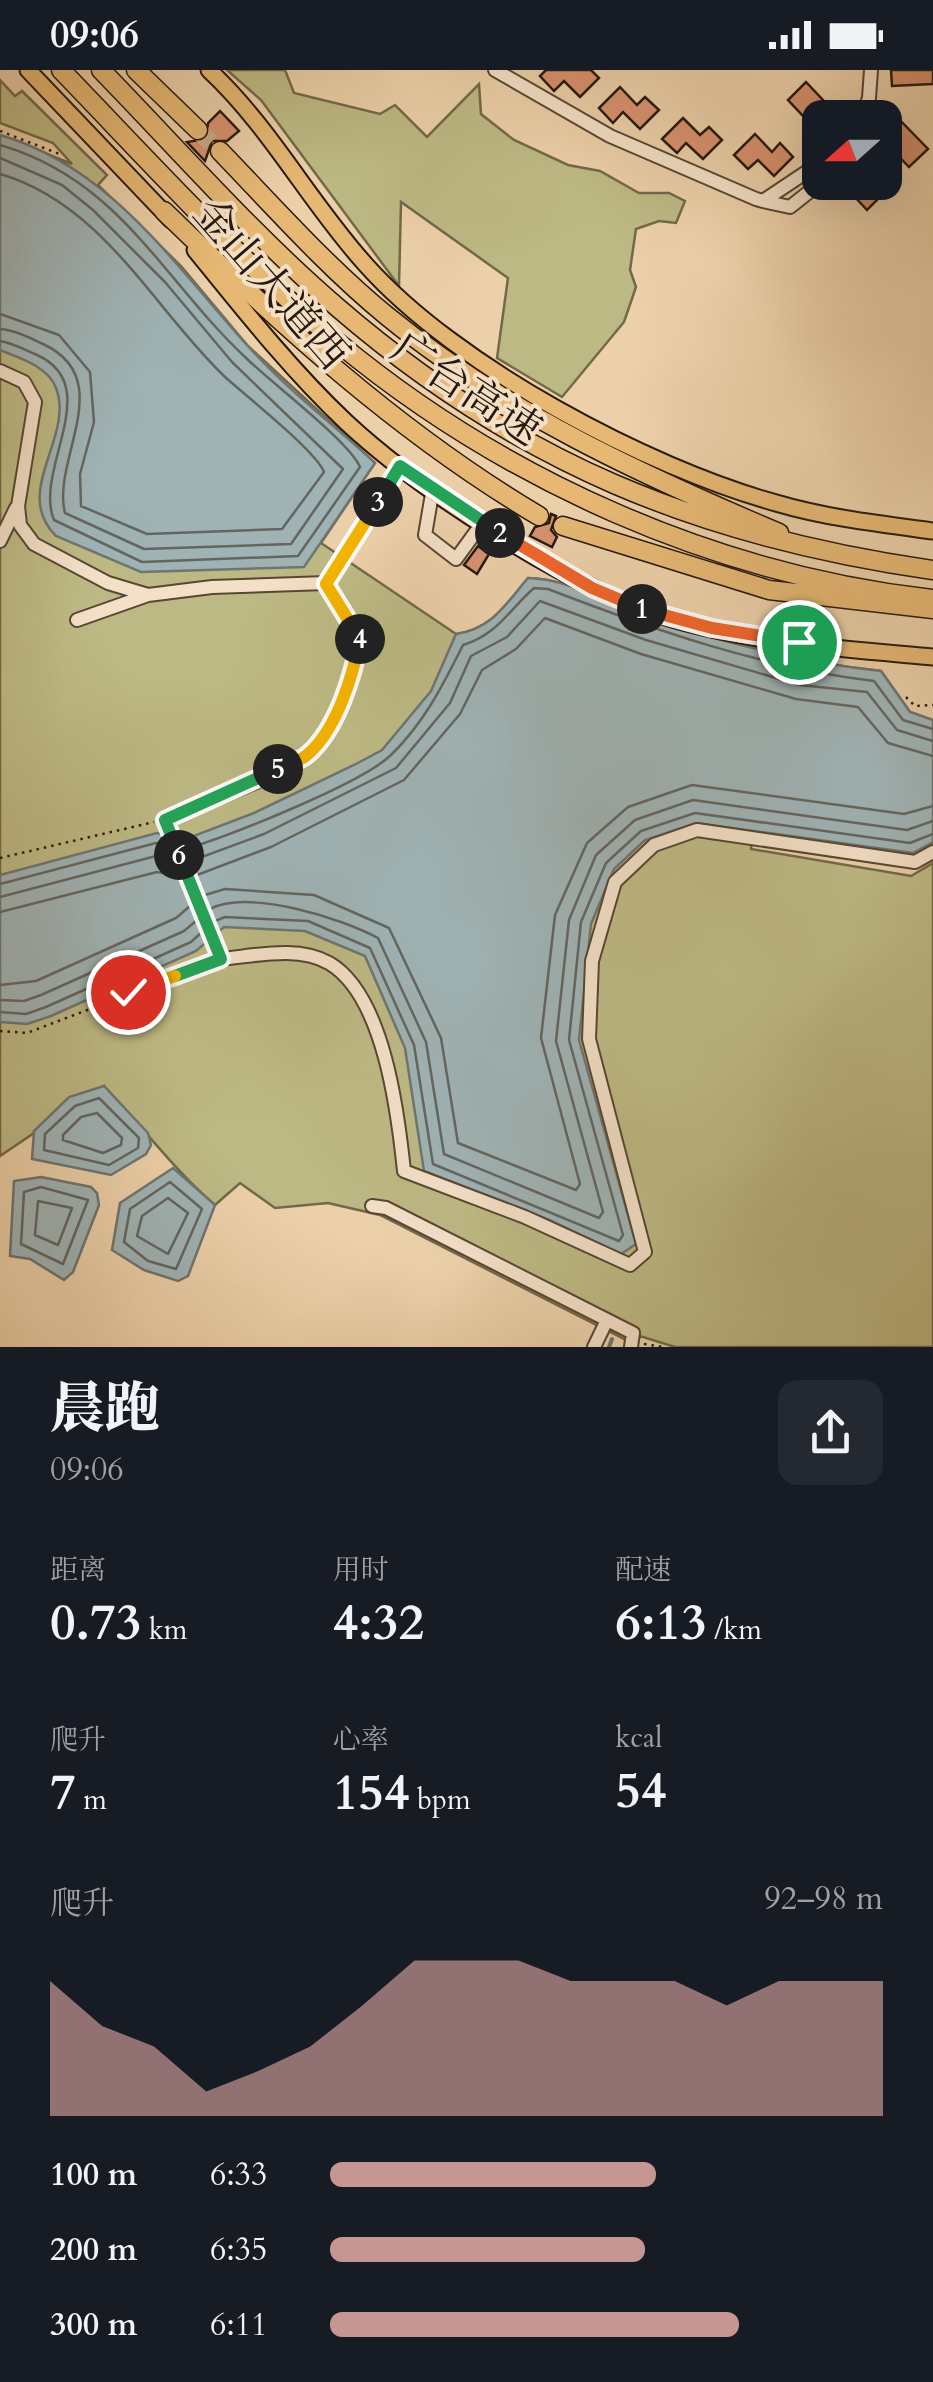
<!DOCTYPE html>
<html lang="zh">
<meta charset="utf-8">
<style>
:root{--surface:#171b24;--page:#242831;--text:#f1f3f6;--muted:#9ea1a6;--accent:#c59692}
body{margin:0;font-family:Cardo,"Noto Serif SC",serif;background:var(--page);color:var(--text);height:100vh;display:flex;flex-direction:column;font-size:38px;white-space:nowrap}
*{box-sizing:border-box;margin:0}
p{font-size:32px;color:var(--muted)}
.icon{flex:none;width:55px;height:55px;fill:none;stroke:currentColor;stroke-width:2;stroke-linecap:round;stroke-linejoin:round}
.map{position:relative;height:1277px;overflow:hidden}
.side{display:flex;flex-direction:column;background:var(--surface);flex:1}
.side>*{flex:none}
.needle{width:65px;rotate:249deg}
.controls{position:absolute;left:802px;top:30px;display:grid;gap:20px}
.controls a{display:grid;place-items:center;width:100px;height:100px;border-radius:20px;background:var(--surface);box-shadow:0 10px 40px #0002;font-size:50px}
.pin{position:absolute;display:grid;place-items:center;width:85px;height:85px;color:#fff;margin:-42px;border:5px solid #fff;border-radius:50%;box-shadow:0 2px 10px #0007}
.km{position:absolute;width:50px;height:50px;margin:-25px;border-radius:50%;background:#222;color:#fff;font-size:28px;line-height:50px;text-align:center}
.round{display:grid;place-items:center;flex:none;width:105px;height:105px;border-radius:20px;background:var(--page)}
.overview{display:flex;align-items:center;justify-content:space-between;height:170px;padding:0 50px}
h1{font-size:55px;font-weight:800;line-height:75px}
.figures{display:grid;grid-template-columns:repeat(3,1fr);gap:15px;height:170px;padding:10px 50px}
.figures div{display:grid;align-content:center}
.figures b{font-size:50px;font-weight:800}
.figures small{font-size:28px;font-weight:400}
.figures p{font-size:28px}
.chart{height:280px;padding:20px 50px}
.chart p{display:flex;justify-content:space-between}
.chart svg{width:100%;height:180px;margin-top:10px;fill:var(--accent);opacity:.7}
ul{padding:0 50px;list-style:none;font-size:32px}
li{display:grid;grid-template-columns:160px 120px 1fr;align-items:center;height:75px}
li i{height:25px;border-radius:12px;background:var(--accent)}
.status{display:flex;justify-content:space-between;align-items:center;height:70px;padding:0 50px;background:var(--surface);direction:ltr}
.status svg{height:28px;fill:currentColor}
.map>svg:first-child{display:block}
.green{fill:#bdb984;stroke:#726948;stroke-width:2.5}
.water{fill:#9fb3b5;stroke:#6f7571;stroke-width:2.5}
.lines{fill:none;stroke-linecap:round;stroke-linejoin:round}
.shore{stroke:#636660;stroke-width:2.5}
.stream{stroke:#6f7571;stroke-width:4}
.building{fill:#d7926f;stroke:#27190c;stroke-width:2.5}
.highway-tunnel{stroke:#c5ab8a;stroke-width:18;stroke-dasharray:18 9;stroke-linecap:butt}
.minor-casing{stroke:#584733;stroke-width:16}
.major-casing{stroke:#27190c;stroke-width:19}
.highway-casing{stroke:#27190c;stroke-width:21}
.path{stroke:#27190c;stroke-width:2.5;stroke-dasharray:2.5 5;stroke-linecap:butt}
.minor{stroke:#f3e0c7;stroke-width:12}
.major{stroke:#e6b874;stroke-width:15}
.highway{stroke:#e6b874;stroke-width:18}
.split-1-casing{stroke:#fff;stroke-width:20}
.split-2-casing{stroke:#fff;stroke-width:20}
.split-3-casing{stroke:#fff;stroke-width:20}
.split-4-casing{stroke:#fff;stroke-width:20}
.split-5-casing{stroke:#fff;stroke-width:20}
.split-6-casing{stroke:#fff;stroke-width:20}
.split-7-casing{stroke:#fff;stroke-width:20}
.split-8-casing{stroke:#fff;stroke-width:20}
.split-1{stroke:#f0652b;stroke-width:12}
.split-2{stroke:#f0652b;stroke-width:12}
.split-3{stroke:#22a559;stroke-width:12}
.split-4{stroke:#f5b400;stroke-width:12}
.split-5{stroke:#f5b400;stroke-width:12}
.split-6{stroke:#22a559;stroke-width:12}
.split-7{stroke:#22a559;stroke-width:12}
.split-8{stroke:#f5b400;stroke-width:12}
.labels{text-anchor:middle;stroke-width:8;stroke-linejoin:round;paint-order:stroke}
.street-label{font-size:42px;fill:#27190c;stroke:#f3e0c7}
</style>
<div class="status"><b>09:06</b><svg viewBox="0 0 49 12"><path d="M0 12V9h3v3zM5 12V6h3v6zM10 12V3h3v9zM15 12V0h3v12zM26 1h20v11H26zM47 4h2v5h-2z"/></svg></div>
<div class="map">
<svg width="933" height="1277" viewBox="0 0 933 1277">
<rect width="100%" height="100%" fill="#ecd0a9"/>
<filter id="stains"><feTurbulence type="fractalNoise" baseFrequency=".002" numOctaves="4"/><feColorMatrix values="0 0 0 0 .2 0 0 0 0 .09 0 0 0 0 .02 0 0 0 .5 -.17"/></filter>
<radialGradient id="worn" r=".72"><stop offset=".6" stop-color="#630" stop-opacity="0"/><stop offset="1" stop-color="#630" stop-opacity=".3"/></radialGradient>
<path class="green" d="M227,0H285L294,23L380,44L395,35L427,67L479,14L481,44L514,70L568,95L600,101L639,123H669L685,131L676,153L659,151L636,159L630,200L636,217L624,252L562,327L497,288L508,208L401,132L399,216L261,30Z
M0,10L15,26L22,21L107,105L98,115L181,196L248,276L375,393L321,473L456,564C492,559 506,534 528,508C571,509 612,535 653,549C728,574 803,593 881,601L910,642L933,650V772L913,783L753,759L751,779L911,806L933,793V1277H675L640,1266L636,1275L380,1145L328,1133L275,1138L240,1113L215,1135C173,1099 142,1056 104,1016L0,1086V65L72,94L53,73L0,53Z"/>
<path class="water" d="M0,65C110,97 173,193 246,274C284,317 333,354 375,393L304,497L141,502L56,466C11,422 75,367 56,318C48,296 19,288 0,280Z
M528,508C571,509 612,535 653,549C728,574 803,593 881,601L910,642L933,650V772L913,783L696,753L645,770L614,799L591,854L579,970L636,1174L621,1184L547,1149L424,1101L405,978L365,886L305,861L224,857L196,881L51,946L27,954L0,952V805L157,763L186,769L254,743L354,695L382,680L431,621L456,564C492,559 506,534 528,508Z
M104,1016L148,1063L151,1075L146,1084L111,1105L32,1089L34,1061L69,1027Z
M173,1098L215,1135L188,1206L178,1211L144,1200L112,1180L120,1133Z
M41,1107L91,1117L97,1123L99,1135L73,1202L64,1210L30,1189L10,1186L14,1111Z"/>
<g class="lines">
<path class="shore" d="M0,75C120,110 162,209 245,287C269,311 349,371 360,397L298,486L142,492L54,450C33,400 106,316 37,285C25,280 13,273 0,271
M0,88L62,115L93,140L165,212L232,292L343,399L291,474L144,479L65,443C51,390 119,309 43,274C30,268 15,260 0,259
M0,104C103,134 153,238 225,307C245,325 317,382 324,402L282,459L147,464L81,436L80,404L94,352L90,302L59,265L0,244
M186,779C229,766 361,714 391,685C424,653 443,615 463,575C498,564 508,541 534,518L548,519C654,560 760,597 874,611L903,650L933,659
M191,791L264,764L396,698L450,633L471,586L507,567L540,531L646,570L800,615L867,622L897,660L933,671
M197,805L271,777L404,710L460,644L482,600L516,579L545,548L641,584L796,629L858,637L888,673L933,686
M0,814L156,773L166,775
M205,825L225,819L314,825L389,858L441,968L458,1073L576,1120L580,1114L541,968L555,845L587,773L628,737L692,715L904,744L933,736
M0,827L156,786L171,789
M210,839C249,819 341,848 378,868L426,972L444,1084L599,1148L603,1142L556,971L569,850L596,785L635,750L693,730L907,760L933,751
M0,842L157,802L178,806
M215,851L225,847L308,851L370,878L414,975L433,1094L619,1171L623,1165L569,970L581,852L606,793L641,761L695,743L910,773L933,764
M0,915L36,911L176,848L190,836
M0,930L24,931L41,925L184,861L196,851
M0,942L26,944L46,937L191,872L201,863
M99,1028L139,1068L138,1078L109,1095L44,1080L45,1064L75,1036Z
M97,1043L122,1068L121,1075L103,1083L63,1070V1065L81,1047Z
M170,1112L202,1139L176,1199L148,1191L124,1172L130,1139Z
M41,1117L88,1130L63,1194L21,1174L24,1122Z
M168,1128L188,1143L168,1184L137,1166L142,1146Z
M38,1131L72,1138L58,1175L35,1165Z"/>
<path class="stream" d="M609,1277L612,1269"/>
</g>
<path class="building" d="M546,0H591L599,8L580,27L564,11L554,21L540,6Z
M891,0H933V14L892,16Z
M806,12L840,48H820V64L788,30Z
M620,17L637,35L645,27L659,40L640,59L623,42L613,53L599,38Z
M220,41L239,61L227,71H212L205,91L187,72L206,69L208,53Z
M893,43L928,79L909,97L885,72V50Z
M683,48L700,65L709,57L722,70L703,89L686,73L677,83L662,69Z
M755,64L772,82L780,73L793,87L774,106L758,90L748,99L734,85Z
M841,112H877L885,122L867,140Z
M551,444L556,446L551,460L557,467L552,477L530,466L535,457L549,453Z
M478,476L489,484L477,504L464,495Z"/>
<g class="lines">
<path class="highway-tunnel" d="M198,60L220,81"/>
<g class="minor-casing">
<path id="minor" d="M495,0L610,66L756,129L763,131L820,93
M862,48L869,28L871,0
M763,131L790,137L819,114
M0,301L24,312L35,332L18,436L20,455L34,474L108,513L148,525L212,517L326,513L360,568C353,601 333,666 305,686C276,708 201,733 165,750L221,889C254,886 298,875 329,893C384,925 398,1043 404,1101L525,1147L630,1195L645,1182L589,969L592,891L615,812L654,775L697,760L915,792L933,782
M433,418L425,465L456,489L483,452
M0,471L16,438
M326,513L401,396
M77,550L148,525
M372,1136L386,1138L627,1260L633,1263L631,1277
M594,1277L607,1250"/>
</g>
<g class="major-casing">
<path id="major" d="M28,0L171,150
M209,0C271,58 309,132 366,195C456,296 646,397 776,433C827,448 880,454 933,461
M195,180C242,238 291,300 346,352C420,421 566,515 662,546C748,573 844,579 933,587"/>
</g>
<g class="highway-casing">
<path id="highway" d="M61,0C150,92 237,189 336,271C503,410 716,505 933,529
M101,0C178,79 253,165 337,237C516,392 700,467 933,500
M136,0L198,60
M220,81C274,137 327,197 387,246C503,341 642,405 779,463
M164,141C280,254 399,363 539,446
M563,456L769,520L933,539"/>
</g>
<path class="path" d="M0,61L62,85
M906,627L915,636L933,635
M0,788L154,752
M0,961L27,963L210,893
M644,1274L663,1277"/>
<use href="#minor" class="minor"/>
<use href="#major" class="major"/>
<use href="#highway" class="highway"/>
</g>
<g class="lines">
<g class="split-1-casing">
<path id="split-1" d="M642,539L712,558L799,572"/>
</g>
<g class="split-2-casing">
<path id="split-2" d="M500,463L592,518L642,539"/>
</g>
<g class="split-3-casing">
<path id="split-3" d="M378,432L400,396L500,463"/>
</g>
<g class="split-4-casing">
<path id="split-4" d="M360,569L326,514L378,432"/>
</g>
<g class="split-5-casing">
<path id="split-5" d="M278,699C286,695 300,691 307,685C337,660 353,605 360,569"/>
</g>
<g class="split-6-casing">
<path id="split-6" d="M179,785L165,750L278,699"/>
</g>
<g class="split-7-casing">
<path id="split-7" d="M175,906L221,889L179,785"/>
</g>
<g class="split-8-casing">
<path id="split-8" d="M128,922L175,906"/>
</g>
<use href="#split-1" class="split-1"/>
<use href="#split-2" class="split-2"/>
<use href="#split-3" class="split-3"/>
<use href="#split-4" class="split-4"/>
<use href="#split-5" class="split-5"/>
<use href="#split-6" class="split-6"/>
<use href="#split-7" class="split-7"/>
<use href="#split-8" class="split-8"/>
</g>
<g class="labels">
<g class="street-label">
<text transform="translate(272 213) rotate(49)" y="15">金山大道西</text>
<text transform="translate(467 318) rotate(33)" y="15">广台高速</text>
</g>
</g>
<rect width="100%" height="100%" filter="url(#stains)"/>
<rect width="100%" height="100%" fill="url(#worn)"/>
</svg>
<div class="controls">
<a><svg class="needle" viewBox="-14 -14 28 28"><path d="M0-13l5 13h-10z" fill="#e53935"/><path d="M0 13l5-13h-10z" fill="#9ea1a6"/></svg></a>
</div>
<div class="pin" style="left:799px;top:572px;background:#1e9e55"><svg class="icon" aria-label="arrive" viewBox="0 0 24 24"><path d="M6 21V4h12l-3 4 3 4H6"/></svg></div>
<div class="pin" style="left:128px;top:922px;background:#d93025"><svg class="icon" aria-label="check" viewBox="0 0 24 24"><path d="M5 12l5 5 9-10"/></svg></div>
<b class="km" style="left:642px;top:539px">1</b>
<b class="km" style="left:500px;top:463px">2</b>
<b class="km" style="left:378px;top:432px">3</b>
<b class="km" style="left:360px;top:569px">4</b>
<b class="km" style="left:278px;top:699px">5</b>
<b class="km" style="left:179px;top:785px">6</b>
</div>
<section class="side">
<div class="overview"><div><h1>晨跑</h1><p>09:06</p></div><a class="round"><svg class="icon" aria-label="share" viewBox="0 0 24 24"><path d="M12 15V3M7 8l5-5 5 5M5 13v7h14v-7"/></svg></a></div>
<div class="figures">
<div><p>距离</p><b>0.73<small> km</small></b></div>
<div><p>用时</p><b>4:32</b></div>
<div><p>配速</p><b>6:13<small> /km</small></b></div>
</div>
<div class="figures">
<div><p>爬升</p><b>7<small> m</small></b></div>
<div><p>心率</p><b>154<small> bpm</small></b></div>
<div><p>kcal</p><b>54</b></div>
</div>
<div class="chart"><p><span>爬升</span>92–98 m</p>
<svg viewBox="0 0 160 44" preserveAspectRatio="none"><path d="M0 44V11L10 22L20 27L30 38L40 33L50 27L60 17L70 6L80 6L90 6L100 11L110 11L120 11L130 17L140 11L150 11L160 11V44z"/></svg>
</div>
<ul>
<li><b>100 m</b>6:33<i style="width:59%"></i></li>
<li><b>200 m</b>6:35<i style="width:57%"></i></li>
<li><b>300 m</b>6:11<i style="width:74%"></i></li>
</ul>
</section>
